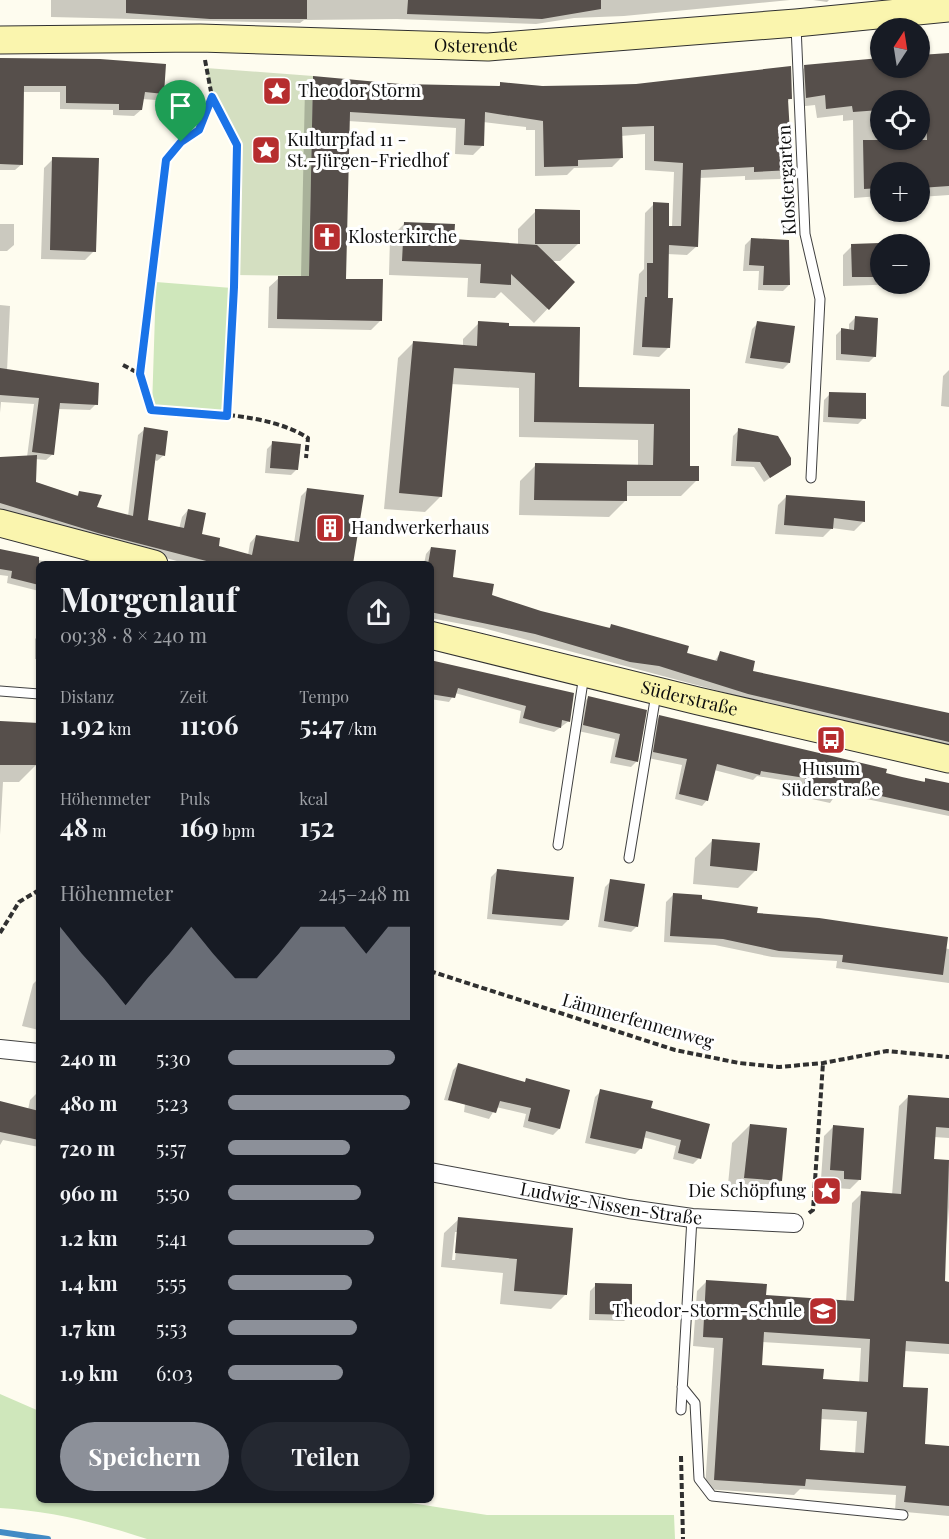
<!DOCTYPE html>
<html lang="de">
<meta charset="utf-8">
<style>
:root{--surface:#171b24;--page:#242831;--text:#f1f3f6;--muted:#9ea1a6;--accent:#8c9099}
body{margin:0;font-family:"Playfair Display",serif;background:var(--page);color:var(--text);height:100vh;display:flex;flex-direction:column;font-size:22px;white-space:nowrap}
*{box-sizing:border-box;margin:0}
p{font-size:20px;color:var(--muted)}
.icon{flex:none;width:33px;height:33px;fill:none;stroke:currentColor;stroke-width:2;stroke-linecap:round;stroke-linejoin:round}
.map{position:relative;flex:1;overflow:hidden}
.side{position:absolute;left:36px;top:561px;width:398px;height:942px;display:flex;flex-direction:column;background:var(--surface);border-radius:9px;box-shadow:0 2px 4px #0004}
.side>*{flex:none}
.needle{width:39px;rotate:12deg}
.tools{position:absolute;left:870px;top:18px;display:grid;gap:12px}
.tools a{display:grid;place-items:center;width:60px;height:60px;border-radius:50%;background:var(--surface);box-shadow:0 2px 4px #0004;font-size:30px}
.pin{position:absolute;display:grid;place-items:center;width:51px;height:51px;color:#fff;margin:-62px -26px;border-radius:50% 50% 50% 0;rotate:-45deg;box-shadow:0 0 6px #0007}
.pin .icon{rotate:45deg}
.round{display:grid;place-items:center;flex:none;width:63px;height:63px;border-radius:32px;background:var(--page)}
.overview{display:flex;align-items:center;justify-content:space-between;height:102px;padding:0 24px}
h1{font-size:33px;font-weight:700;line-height:45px}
.figures{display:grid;grid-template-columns:repeat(3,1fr);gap:9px;height:102px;padding:6px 24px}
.figures div{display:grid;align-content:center}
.figures b{font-size:26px;font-weight:700}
.figures small{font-size:16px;font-weight:400}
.figures p{font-size:16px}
.chart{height:168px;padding:12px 24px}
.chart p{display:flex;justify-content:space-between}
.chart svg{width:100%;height:108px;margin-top:6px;fill:var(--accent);opacity:.7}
.primary-button{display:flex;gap:12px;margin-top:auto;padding:12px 24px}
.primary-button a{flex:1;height:69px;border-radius:36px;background:var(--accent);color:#fff;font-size:24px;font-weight:700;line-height:69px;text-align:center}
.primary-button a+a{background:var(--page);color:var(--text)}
ul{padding:0 24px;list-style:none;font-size:20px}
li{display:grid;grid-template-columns:96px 72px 1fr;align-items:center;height:45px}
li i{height:15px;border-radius:8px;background:var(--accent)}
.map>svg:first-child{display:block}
.green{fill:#cfe7bb}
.cemetery{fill:#d4dfc1}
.shadow{fill:#0003;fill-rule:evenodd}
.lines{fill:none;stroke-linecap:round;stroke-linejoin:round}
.stream{stroke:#428bc5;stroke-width:6}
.building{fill:#564f4b;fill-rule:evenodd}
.service-casing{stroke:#414141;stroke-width:11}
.minor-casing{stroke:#414141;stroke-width:20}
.secondary-casing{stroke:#303030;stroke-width:29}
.path{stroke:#303030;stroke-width:4;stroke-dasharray:6 3;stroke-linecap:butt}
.service{stroke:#fff;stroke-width:9}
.minor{stroke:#fff;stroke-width:18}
.secondary{stroke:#faf5ae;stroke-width:27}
.route-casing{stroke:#fff;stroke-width:12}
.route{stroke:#1a73e8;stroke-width:8}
.labels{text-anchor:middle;stroke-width:6;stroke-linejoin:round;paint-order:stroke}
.street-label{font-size:18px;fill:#0e0e0e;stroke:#fff}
.poi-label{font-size:18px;fill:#0e0e0e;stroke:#fff;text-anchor:start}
</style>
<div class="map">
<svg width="949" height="1539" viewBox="0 0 949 1539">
<rect width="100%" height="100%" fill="#fefcef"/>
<path class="green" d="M156,282L232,288L224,413L152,408Z
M0,1394L39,1411V1500H392L487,1515H674L675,1539H147C98,1523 52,1511 0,1508Z"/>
<path class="cemetery" d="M206,68L313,76L309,276L233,275L237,145L212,97Z"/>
<path class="shadow" d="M51,0H790L624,16L574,18L536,24L397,19L304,20L300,23L51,17Z
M813,0H829L827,2Z
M949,55V195L920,197V172H880V196L854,198L853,120L843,121V115L817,118L815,105L796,107L795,77L805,67L880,61V68H920V57ZM880,100H920V140H880Z
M0,60L162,93L156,100L142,99L141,110L134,116L113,115V110L60,109V92H22V164L15,170H0Z
M314,78L400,86L497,88L501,84L791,98L787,102L791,169L781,179L745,180V176L699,178L697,246L687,255L667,254L668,348L659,357L633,355L639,274L644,269L645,213L654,204L667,227H672L674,172L645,170V134L621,136V158L612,167L574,168L567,175L535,176V130H526V127L483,122L482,146L473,155L455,154L456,128L348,121L345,280L381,320L371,330L268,328L269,287L279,278L301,277L305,87Z
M53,159L94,251L85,260L41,259L44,168Z
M536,211L578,244L560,261H552L573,282L534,323L501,292L495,298L467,297L468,278L389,275L390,238L404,224L453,241L518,245V229Z
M0,224H14V245L7,251H0Z
M751,239L789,285L783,291L758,290L759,271H743L745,245Z
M880,245V284H903L843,286V255L852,246Z
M0,305L10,306L7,371L96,404L90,410L58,409L53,454L46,460L35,459L34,483L76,497L79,493L95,508L128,516L138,435L145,429L164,455L157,461L154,460L146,521L179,529L182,517L188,510L200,535L217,547L248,555L250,543L256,536L294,543L301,496L308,489L352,564H188L84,536L0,510V458L27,457L34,404L1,402L0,413Z
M855,318L875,356L869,362L836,360V335L842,329L849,330V324Z
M479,323L507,327L577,388L689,390L688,467L697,480L681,496H625V501L609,517L519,515L520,481L536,465L638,466V440L519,437V388L451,384L441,496L425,512L384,509L398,358L414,342L463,347V339Z
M758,323L789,363L783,369L745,363L752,329Z
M949,370V407L941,406L943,376Z
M830,394L864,418L858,424L823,422L824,400Z
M739,430L790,464L764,482L754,467L731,466L733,436Z
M273,443L297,469L291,475L265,473L267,449Z
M787,496L863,522L854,531L832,528L823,537L775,534L778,505Z
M431,548L451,578L490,596L541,613L608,629L611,626L714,662L720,653L751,672L949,716V747L816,717L483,628L430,618V564H424L426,554Z
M0,550L54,564H39V591L7,583L8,576L0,575Z
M39,635V659H35V639Z
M430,661L569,721L554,732L519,723L521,711L455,693L449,702L430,699Z
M588,698L645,711L637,761L631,767L610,763L615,739L578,731L582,704Z
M660,716L922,783L926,780L949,785V816L837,793L830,803L798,796L800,783L757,776L753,780L714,770L707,800L702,806L675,799L682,765L648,758L654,722Z
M0,723L37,764L19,782H3L0,835Z
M712,841L756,870L738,888L693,884L695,858Z
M497,871L568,920L562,926L487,919L491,877Z
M611,881L637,926L631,932L598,927L605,887Z
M673,895L756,915L949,949V983L836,968L837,961L772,957L715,945L664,942L666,902Z
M39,978V1030L22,1026L33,984Z
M459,1064L524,1083L527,1080L568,1091L559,1129L553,1135L523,1127L526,1114L496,1107L489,1119L464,1112L465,1104L444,1100L453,1070Z
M601,1091L650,1109L708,1125L699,1158L693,1164L673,1159L676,1146L643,1137L641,1148L635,1154L585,1143L595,1097Z
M36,1094L39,1095V1147L3,1140L0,1145V1103L28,1110L30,1100Z
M909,1096L949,1099V1138L934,1137L932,1160L949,1161V1207L943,1283H949V1354L904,1351L901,1388L923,1445L949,1447V1516L895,1511L896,1495L800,1489L794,1495L705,1489L714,1348L693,1346L697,1291L707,1281L764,1296L846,1302L852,1203L862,1193L892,1195L899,1106ZM762,1342L861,1348L859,1383L822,1380L760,1366ZM820,1419L857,1421L855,1454L818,1452Z
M750,1125L781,1181L763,1198L727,1195L732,1143Z
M833,1127L860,1179L850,1189L835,1188L836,1180L821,1179L824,1136Z
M459,1219L571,1229L565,1295L551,1309L500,1304L503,1273L441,1267L444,1233ZM455,1232H458L455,1260H452Z
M596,1285L630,1315L624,1321L589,1320L590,1291Z"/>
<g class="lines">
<path class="stream" d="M0,1532L48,1539"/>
</g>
<path class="building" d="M126,0H307V19H210L126,13Z
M408,0H601V9L542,19L407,14Z
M949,53V186L920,188V172H880V188L864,189L863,140H927L926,107H920V100H880V110L853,112L852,106L826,109L825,95L806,98L804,65L880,58V68H920V55Z
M0,58L100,59L166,64L164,94L145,92L142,110H119V104L66,103V86H24L23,165L0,164Z
M791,66L792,99H788L792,170L754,172V167L701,170L698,247L669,245L668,298H673L670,348L642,347L645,297H647V263H653V202L669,203V226H681L683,163L654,161V126L622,127L623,158L578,160V166L544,167L543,121L485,112L484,146L464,145L465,119L350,112L346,279H383L382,321L277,319L278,276H309L313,76L400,84L500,86V82L542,86L601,85L636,84Z
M52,157L99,158L96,252L50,250Z
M535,209L580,210V244H535Z
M404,222L455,224L454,239L537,245L575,282L549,310L511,274V285L480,283L481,264L402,261Z
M751,238L789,240L790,285H763L764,266L749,265Z
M851,244L880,243V277H852Z
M855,316L878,318L876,357L841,354V328L854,330Z
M478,321L509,323V326L580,327L579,387L690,389V466H699V481H627V501L534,500L535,463L653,465L654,424L534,422L535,373L454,368L442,497L399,493L413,341L477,346Z
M757,321L795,326L790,363L750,358Z
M0,368L99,383L98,405L60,403L54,455L32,452L39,398L0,395Z
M829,392L866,393V419L828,417Z
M144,427L168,431L165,456L156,454L148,520L184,528L188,509L206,513L202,534L220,538L219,546L252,555L256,535L299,542L307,488L364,495L353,564H218L98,533L0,503V457L37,455L36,482L78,496L79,491L102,495L97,507L133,516Z
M738,428L778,436L791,458V465L770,478L760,462L736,461Z
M272,441L301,444L298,470L270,468Z
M786,495L865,501V522L834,518L833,529L784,525Z
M431,547L456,550L453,577L494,584L492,595L541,611L610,628L611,624L689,646L687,653L717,661L720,651L755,661L753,671L949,713V742L748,694L659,666L630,662L535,634L430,612L428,564Z
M0,549L39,557V585L11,578L12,571L0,569Z
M430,660L574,693L570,722L562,720L561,728L540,723L523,718L526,706L458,688L455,698L430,694Z
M588,696L647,710L638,762L615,757L620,734L583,725Z
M659,715L887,769L886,773L902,777L925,782V778L949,783V811L840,787L837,798L803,791L805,778L761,771L760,775L717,764L708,801L679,794L687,759L653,752Z
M0,721L39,723V765H0Z
M712,839L760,843L757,871L710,866Z
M497,869L574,877L569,920L492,914Z
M610,879L645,884L638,927L604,921Z
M673,893L702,895V899L758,907L757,913L819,918L948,937L943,975L842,962L843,955L779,951L723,939L670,936Z
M458,1063L525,1082L526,1078L570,1090L560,1129L528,1121L531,1108L500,1101L496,1113L448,1100Z
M600,1089L653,1101L651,1108L710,1124L701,1159L678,1153L681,1140L646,1131L642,1149L590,1138Z
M908,1095L949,1098V1128L936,1127L934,1159L949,1160L945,1281L949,1282V1344L906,1341L903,1387L928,1388L925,1444L949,1446V1506L904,1502L906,1486L806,1479L805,1486L714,1480L723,1338L703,1337L706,1280L767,1284L766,1295L854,1301L861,1191L901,1194ZM764,1332L870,1339L868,1382L823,1379L824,1369L762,1365ZM822,1409L867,1412L864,1453L820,1450Z
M0,1101L39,1111V1140L0,1132Z
M750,1124L787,1128L782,1181L744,1178Z
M833,1125L864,1128L861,1180L844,1179V1171L830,1170Z
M458,1217L573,1228L567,1295L514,1291L517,1259L455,1253Z
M595,1283L632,1284V1315L595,1314Z"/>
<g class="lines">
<g class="service-casing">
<path id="service" d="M796,26L805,234L820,299L811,478
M0,691L39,694
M558,845L584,675
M629,858L656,694
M682,1387L695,1403L699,1479L712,1496L903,1515
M681,1410L692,1218"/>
</g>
<g class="minor-casing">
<g id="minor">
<path d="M0,1049L39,1053"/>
<path id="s1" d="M430,1172L629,1209L692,1218L794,1223"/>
</g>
</g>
<g class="secondary-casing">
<g id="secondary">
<path id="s2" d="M0,40L200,38L488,47L796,23L949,8"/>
<path d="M0,523L154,564"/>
<path id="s3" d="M430,635L698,701L949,759"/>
</g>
</g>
<path class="path" d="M205,60L212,97L237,145L234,287L227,416
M123,365L140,374L151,410C198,413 268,412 308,438L306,458
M140,374L167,160L181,142L199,130L212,98
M0,933L19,902L39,890
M430,971L675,1050L739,1063L779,1067L823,1063L887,1051L949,1057
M809,1213L813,1210L823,1063
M681,1456L683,1539"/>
<use href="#service" class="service"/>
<use href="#minor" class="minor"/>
<use href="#secondary" class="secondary"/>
</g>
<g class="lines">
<g class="route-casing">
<path id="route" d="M212,97L237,145L234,287L227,416L151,410L140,374L166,160L181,142L199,130Z"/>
</g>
<use href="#route" class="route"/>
</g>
<defs>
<g id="sight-square" transform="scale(1.5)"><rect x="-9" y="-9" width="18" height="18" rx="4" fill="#b62d2e" stroke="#fff"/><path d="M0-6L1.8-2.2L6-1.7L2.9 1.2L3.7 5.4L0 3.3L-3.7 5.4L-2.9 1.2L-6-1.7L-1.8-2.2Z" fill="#fff"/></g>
<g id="church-square" transform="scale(1.5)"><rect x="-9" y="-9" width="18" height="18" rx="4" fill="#b62d2e" stroke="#fff"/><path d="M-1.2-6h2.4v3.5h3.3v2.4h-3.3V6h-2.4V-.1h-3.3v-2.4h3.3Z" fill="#fff"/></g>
<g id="building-square" transform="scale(1.5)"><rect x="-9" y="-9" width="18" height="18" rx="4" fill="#b62d2e" stroke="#fff"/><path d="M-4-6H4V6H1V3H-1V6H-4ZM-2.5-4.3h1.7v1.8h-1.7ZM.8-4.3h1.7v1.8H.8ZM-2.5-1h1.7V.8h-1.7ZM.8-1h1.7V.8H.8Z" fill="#fff"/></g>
<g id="bus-square" transform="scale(1.5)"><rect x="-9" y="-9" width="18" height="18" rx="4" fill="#b62d2e" stroke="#fff"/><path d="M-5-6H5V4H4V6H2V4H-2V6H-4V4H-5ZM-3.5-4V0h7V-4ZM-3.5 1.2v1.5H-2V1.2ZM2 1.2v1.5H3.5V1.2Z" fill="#fff"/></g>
<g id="school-square" transform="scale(1.5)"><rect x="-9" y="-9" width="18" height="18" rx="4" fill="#b62d2e" stroke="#fff"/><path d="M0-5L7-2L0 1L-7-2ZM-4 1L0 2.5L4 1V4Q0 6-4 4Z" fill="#fff"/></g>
</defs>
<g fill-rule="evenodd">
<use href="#sight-square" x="277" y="91"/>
<use href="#sight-square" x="266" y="150"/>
<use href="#church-square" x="327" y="237"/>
<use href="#building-square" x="330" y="528"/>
<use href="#bus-square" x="831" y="740"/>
<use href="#sight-square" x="827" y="1191"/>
<use href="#school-square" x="823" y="1311"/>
</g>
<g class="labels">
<g class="street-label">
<text dy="6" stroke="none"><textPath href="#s2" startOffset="476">Osterende</textPath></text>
<text transform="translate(787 180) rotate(-93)" y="6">Klostergarten</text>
<text dy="6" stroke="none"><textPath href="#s3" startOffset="267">Süderstraße</textPath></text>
<text transform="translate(638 1021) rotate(16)" y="6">Lämmerfennenweg</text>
<text dy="6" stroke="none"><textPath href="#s1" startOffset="184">Ludwig-Nissen-Straße</textPath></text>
</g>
<g class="poi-label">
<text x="298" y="97">Theodor Storm</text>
<text x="287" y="146">Kulturpfad 11 -<tspan x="287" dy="21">St.-Jürgen-Friedhof</tspan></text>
<text x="348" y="243">Klosterkirche</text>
<text x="351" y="534">Handwerkerhaus</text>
<text x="831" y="775" text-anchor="middle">Husum<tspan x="831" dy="21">Süderstraße</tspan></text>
<text x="806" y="1197" text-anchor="end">Die Schöpfung</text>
<text x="802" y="1317" text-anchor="end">Theodor-Storm-Schule</text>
</g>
</g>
</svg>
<div class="tools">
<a><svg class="needle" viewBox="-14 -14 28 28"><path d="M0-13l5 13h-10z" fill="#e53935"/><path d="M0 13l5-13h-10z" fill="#9ea1a6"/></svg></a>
<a><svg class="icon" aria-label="locate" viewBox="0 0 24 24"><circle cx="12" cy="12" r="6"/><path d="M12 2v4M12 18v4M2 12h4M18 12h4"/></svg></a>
<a>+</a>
<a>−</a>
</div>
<div class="pin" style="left:181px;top:142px;background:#1e9e55"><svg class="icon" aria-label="arrive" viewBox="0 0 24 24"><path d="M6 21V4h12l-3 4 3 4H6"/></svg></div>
<section class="side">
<div class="overview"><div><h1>Morgenlauf</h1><p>09:38 · 8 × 240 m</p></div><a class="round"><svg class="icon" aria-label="share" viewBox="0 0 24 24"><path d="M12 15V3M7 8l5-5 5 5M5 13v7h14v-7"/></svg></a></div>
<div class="figures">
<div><p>Distanz</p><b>1.92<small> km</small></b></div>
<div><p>Zeit</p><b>11:06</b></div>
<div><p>Tempo</p><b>5:47<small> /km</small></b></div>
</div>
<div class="figures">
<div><p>Höhenmeter</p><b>48<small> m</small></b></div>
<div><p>Puls</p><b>169<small> bpm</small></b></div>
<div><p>kcal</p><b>152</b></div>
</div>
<div class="chart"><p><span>Höhenmeter</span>245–248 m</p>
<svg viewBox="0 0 160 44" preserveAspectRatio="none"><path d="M0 44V6L10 17L20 27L30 38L40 27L50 17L60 6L70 17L80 27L90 27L100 17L110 6L120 6L130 6L140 17L150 6L160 6V44z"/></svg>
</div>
<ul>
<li><b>240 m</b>5:30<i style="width:92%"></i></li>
<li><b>480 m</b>5:23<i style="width:100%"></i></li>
<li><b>720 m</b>5:57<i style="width:67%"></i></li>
<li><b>960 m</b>5:50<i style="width:73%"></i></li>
<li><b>1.2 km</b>5:41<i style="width:80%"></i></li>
<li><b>1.4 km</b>5:55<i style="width:68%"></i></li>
<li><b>1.7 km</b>5:53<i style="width:71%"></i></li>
<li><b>1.9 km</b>6:03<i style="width:63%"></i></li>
</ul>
<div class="primary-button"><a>Speichern</a><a>Teilen</a></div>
</section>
</div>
